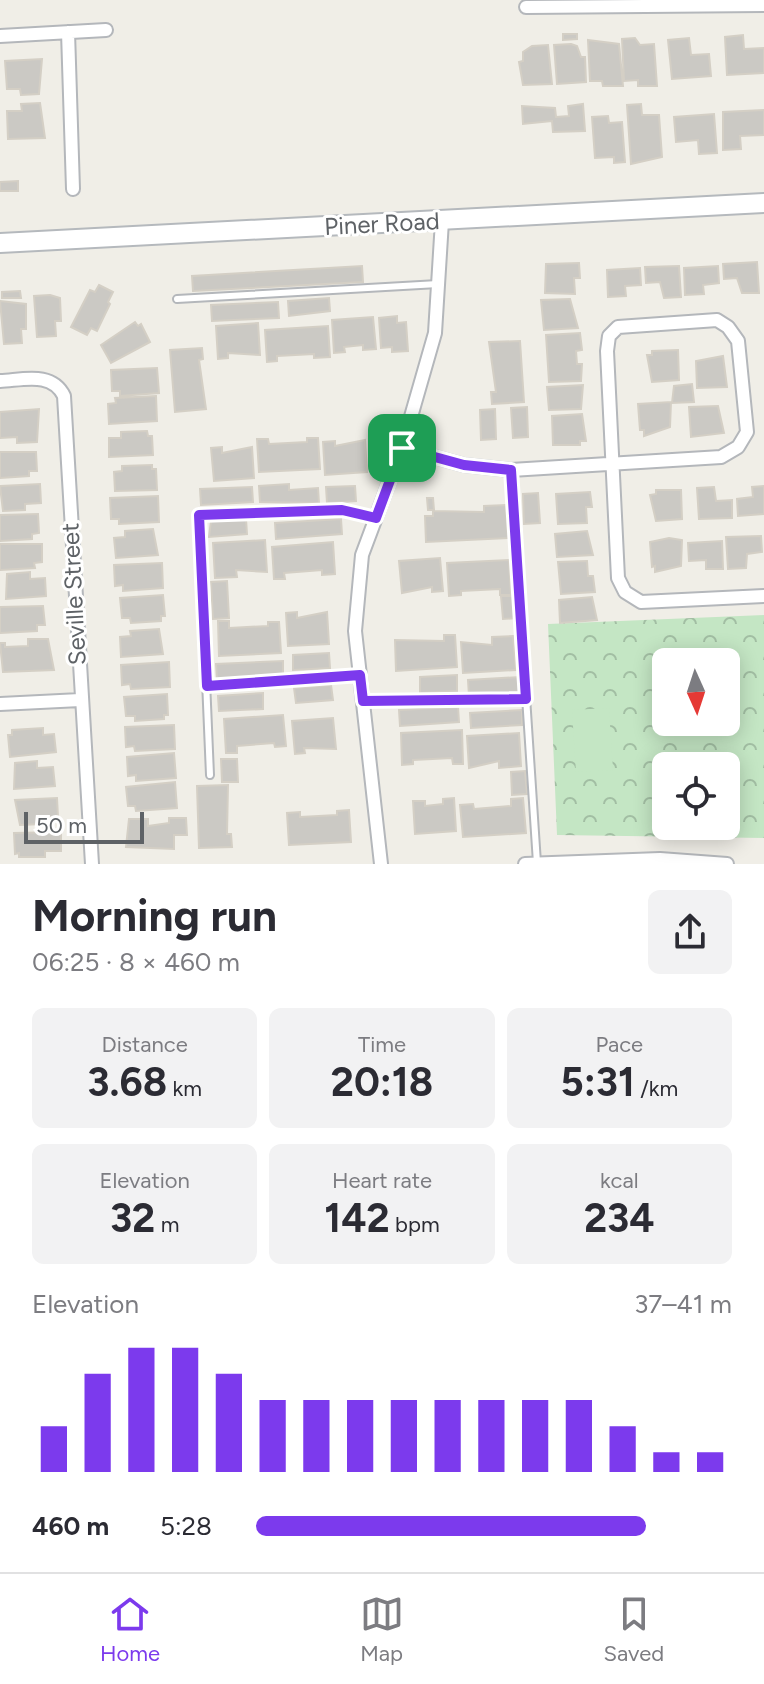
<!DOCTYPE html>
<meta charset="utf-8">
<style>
:root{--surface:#fff;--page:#f2f2f3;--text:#2b2b33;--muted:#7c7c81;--line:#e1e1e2;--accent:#7c3aed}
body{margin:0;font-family:Figtree,sans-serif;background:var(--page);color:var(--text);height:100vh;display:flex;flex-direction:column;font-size:30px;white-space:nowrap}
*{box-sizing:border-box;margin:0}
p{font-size:26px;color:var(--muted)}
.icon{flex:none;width:44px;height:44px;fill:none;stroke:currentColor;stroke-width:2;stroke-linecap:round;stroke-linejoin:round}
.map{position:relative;height:864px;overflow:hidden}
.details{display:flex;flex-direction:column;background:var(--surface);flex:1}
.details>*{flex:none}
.needle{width:52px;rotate:177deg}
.tools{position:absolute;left:652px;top:648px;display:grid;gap:16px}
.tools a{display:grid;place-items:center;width:88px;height:88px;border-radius:12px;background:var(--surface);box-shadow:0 4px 20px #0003;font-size:40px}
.scale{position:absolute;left:24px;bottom:20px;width:120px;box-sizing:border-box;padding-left:8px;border:4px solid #5e6266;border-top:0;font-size:22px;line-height:28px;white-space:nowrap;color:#5e6266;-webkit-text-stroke:6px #fff;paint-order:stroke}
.pin{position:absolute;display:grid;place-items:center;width:68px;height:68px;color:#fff;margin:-34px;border-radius:16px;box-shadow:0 4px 12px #0006}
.round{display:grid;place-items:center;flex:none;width:84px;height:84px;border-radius:12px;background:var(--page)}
.headline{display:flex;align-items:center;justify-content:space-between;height:136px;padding:0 32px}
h1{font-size:44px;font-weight:700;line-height:60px}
.metrics{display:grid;grid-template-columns:repeat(3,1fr);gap:12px;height:136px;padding:8px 32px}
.metrics div{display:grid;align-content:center;border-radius:12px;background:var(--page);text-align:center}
.metrics b{font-size:40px;font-weight:700}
.metrics small{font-size:22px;font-weight:400}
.metrics p{font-size:22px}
.chart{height:224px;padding:16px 32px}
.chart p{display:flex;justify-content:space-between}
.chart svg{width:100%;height:144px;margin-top:8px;stroke:var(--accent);stroke-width:6}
ul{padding:0 32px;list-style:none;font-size:26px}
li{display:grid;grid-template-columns:128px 96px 1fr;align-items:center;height:60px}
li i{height:20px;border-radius:10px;background:var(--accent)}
.tabs{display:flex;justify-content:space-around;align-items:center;height:112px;border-top:2px solid var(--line);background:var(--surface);font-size:22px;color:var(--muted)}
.tabs a{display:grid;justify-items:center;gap:4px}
.tabs .active{color:var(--accent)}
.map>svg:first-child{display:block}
.forest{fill:url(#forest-crowns);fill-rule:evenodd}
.pitch{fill:#c4e6c4}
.building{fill:#cbc9c4;stroke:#d4cfc5;stroke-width:2}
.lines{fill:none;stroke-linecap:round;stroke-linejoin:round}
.lane-casing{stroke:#b4b7bb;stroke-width:10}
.street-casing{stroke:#b4b7bb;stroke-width:16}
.secondary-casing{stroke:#b5b9bd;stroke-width:22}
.lane{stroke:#fff;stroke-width:6}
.street{stroke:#fff;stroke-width:12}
.secondary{stroke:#fff;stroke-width:18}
.route-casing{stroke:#fff;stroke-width:16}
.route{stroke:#7c3aed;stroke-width:10}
.labels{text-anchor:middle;stroke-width:6;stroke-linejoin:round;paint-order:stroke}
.street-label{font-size:24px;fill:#5e6266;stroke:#fff}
</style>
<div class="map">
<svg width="764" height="864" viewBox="0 0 764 864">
<defs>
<pattern id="forest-crowns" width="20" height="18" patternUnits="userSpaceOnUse" patternTransform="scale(2)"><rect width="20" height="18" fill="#c4e6c4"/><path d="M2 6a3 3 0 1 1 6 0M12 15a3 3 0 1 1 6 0" fill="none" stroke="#a2bea3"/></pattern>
</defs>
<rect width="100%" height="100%" fill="#f0eee7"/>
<path class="forest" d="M764,615V838L557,835L548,624ZM666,662H726V722H666ZM666,766H726V826H666Z"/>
<path class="pitch" d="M609,708L613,770L576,772L572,710Z"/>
<path class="building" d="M563,34H577V39L563,40Z
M743,35L744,49L764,48V73L727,75L725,37Z
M635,38L640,45L654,44L657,86H638V80L624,81L622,39Z
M689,38L691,55L709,54L711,76L672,79L668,40Z
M588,40L619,44L623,86H603L602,81H590Z
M571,44L577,46L581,57H585L586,82L557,84L554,45Z
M548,45L552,84L523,85L519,62L523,61V52L532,46Z
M42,59L39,94L21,95L20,89H7L5,61Z
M40,103L45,138L8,139L7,111H22L21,104Z
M583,104L585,131L553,132L552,121L523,124L522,106L555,108L556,117L569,116L568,106Z
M641,104L642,115H659L662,157L631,164L627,105Z
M764,110V135L740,136L741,149L723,150V112Z
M714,114L717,153L699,154L698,140L676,142L674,117Z
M608,116L609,123L622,122L625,162L614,163V157L595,158L592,117Z
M18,181V191H0V182Z
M757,262L759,293H742L737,278L724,279L723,264Z
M579,263L580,278H574L575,294L545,293L546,264Z
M362,266L363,282L193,291L192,276Z
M679,266L681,297L664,298L660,282L646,283L645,267Z
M718,266L719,283L703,285L704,294L685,295L684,268Z
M640,268L641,285L625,286L626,296L608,297L607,270Z
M99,285L113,292L108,302L110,304L97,331L91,328L87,335L71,327L90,290L95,292Z
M20,291L21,298H2V292Z
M50,295L60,298L61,321H55L56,336L37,337L34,296Z
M329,298L330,311L289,316L288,301Z
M570,299L578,328L544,330L541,300Z
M0,301L26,304V329H21L22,343L4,344Z
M278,302L279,318L212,321L211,305Z
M397,316V323L406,322L408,351L392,352V347L381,348L379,318Z
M373,317L376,349L363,350V345L344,347L345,352L334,353L332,320Z
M135,322L138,326L141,324L150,342L111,363L101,345Z
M258,323L260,355L228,353V358L218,359L216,326Z
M328,326L330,357L314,358V354L277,356V361L267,362L265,330Z
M580,333L582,350L576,351L577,364H582L581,381L549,382L546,335Z
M520,341L524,402L492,404L491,392H496L489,342Z
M202,348L203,359L199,360L206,409L175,412L170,350Z
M678,350L679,380L652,382L647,355H652V351Z
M723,356L727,387L697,388L696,361Z
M157,368L159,393L120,396V391H112L111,370Z
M692,384L694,402L672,403L674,386Z
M583,385L581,409L549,410L547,387Z
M156,396L157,421L109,424L108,404L116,403L115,398Z
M671,402L670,427L644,436V430H640L638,404Z
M718,406L724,433L691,437L689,407Z
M527,407L528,437L513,438L511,408Z
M39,409L37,442L17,443V437L0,438V412Z
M495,409L496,439L481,440L480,410Z
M582,414L586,441H580V445H553L552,416Z
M147,431L148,436H152L153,455L109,457V438H121V432Z
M307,438H318L320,469L259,472L257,439H268L269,444L307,442Z
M365,440L367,472L325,475L323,442L335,441V446Z
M222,447V453L252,447L254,478L214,481L211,448Z
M0,452H36L37,471H29V476L0,478Z
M152,465V469H156L157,490L115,491L114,472L122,471V466Z
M40,484L41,503L25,504V510L3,511L0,486Z
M289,484V490L318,488L319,503L260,502L259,486Z
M355,486L356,501L327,503L326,487Z
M764,486V514L738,516L737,499L753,497L752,487Z
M252,487L253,502L201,505L200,489Z
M714,487L716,501L732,500V518L699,519L697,488Z
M656,490H681L682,519L656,521L650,495L656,494Z
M590,492L592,507H586L587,523L558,524L556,494Z
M538,493L540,523L524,524L523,494Z
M158,496L159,522L119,524V519H111L110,498Z
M427,498H433L434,510H428Z
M506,505L508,538L426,542L425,516H433V511L484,512V506Z
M38,514L39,533L32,534V539L0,541V515Z
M246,519L247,534L209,537L211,521Z
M341,519L342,534L276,539L275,523Z
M153,529L158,555L116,558L114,538L125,537V531Z
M587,531L593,555L557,557L555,534Z
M761,536L762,552L747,554L746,568L728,569L726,537Z
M669,538L682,540L681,566L655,572V566L652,567L650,542Z
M265,540L267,572L236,570L237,577L215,578L213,543Z
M722,541L723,569H706V560L689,561L688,543Z
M333,542L335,574L322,575V570L284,573L285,579H274L272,547Z
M0,544H42V562L34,563L35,568L0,570Z
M440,558L443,591L432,592V587L402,593L399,561Z
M509,560L511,595H500V589L461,591V595L449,596L447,563Z
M587,561L588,576H593L595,592L561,594L558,562Z
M162,563L163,588L123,591V585L115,586L114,565Z
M30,572V579L45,578L46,596L6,599L7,574Z
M227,581L229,618L213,619L211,582Z
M163,595L165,616H161V621L131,623L130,618H122L120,598Z
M501,596H515L517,618L503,619Z
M592,597L597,620L560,623L559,600Z
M43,606L45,625H37V631L0,633V607Z
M297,612V618L327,612L329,644L288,646L286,613Z
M218,621H229V628L268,626V622H279L281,653L219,656Z
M159,629L163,654L121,657L120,637L131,636L130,631Z
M444,635H455L457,667L396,671L395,640L444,641Z
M513,636L516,670L463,673L461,642L492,645V637Z
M28,639H48L54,670L3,672L0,643H5V647L28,646Z
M329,653L330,668L293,670V655Z
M283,661V676L217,679L216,664Z
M169,662L170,687L131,689L130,684L122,685L121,665Z
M457,675V691L420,693V677Z
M520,677L521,692L469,696L468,680Z
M331,685L333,700L296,703L294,688Z
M263,693V709L219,711L218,696Z
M167,694L168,715H164V719L135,721V716H126L124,697Z
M458,707L459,722L400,726L399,710Z
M522,710V725L471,728L470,713Z
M283,715L286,746L275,747L274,743L237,746V753H226L224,719Z
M333,718L336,749L304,748L305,753L295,754L292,721Z
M174,725L175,749L135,751L134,746L126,747L125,727Z
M43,728V735L54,734L56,752L10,757L8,735H12V730Z
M462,730L463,764H453L452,758L413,760V764L402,765L401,733Z
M519,733L521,766L499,768V761L469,768L467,736Z
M174,753L176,778L136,781V775L128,776L127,757Z
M221,759H237L238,782H222Z
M37,761V768L53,767L55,786L14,789L15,763Z
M525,771L527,794L512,795L511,772Z
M175,782L177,808L136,811L135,806H128L126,787Z
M228,785L227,834H231L232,847L199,848L197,786Z
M57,798L58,817H43V824L20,825L15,800Z
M454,798L456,831L415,834L413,801H425V806L443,804V799Z
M523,798L526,833L463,837L460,805L473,804L474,809L511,806V799Z
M349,810L351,842L289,845L287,813L300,812V817L337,815V811Z
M169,818H186L187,835H174V849L126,847L129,819H148V826L169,823Z
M61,832V851H45V857H19V853L15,854L14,833Z"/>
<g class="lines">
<g class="lane-casing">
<path id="lane" d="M177,299L438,284
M511,470L537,863
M207,686L360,675
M363,701L526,699
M210,775L199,515L342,510L376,518"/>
</g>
<g class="street-casing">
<path id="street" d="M526,7L764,5
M68,32L73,189
M0,36L106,30
M0,381C23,380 52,371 64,396L92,864
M402,448L464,465L511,470L721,457L738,447L747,432L738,341L728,327L717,320L618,327L609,336L607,351L618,578L625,592L641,602L764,596
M0,704L80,700
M381,864L355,631L362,555L402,448L435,333L442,221
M525,864L660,859L727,864"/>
</g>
<g class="secondary-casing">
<path id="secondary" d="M0,243L764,203"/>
</g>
<use href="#lane" class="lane"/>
<use href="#street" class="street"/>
<use href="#secondary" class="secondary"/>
</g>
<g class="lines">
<g class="route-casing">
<path id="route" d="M402,448L464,465L511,470L526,699L363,701L360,675L207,686L199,515L342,510L376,518Z"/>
</g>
<use href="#route" class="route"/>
</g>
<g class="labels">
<g class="street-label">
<text transform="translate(382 224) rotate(-3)" y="8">Piner Road</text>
<text transform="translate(74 594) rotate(-93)" y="8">Seville Street</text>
</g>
</g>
</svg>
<div class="tools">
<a><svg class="needle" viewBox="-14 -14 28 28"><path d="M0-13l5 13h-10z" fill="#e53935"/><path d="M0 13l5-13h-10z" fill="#7c7c81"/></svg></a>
<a><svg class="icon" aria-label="locate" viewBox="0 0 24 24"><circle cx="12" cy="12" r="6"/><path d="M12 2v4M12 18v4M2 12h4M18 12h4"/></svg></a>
</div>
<div class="scale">50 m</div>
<div class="pin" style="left:402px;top:448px;background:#1e9e55"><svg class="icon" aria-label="arrive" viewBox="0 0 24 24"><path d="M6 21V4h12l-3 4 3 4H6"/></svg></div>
</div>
<section class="details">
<div class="headline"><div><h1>Morning run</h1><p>06:25 · 8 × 460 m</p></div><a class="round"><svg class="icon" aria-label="share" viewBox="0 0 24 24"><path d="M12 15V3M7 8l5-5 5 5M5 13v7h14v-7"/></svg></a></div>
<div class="metrics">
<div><p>Distance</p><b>3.68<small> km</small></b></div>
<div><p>Time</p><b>20:18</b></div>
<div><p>Pace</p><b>5:31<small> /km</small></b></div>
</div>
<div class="metrics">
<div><p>Elevation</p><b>32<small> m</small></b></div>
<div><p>Heart rate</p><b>142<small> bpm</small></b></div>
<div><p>kcal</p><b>234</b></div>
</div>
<div class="chart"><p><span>Elevation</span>37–41 m</p>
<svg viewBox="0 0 160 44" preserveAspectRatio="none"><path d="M5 44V30M15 44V14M25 44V6M35 44V6M45 44V14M55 44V22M65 44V22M75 44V22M85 44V22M95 44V22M105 44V22M115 44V22M125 44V22M135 44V30M145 44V38M155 44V38"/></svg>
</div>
<ul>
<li><b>460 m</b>5:28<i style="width:82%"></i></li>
</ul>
</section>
<nav class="tabs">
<a class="active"><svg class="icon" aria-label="home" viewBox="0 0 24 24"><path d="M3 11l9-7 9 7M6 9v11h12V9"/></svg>Home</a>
<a><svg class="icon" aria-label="map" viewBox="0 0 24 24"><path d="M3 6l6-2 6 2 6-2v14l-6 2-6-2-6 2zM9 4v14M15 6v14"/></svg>Map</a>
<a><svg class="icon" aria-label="saved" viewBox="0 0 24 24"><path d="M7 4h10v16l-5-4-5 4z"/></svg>Saved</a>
</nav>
